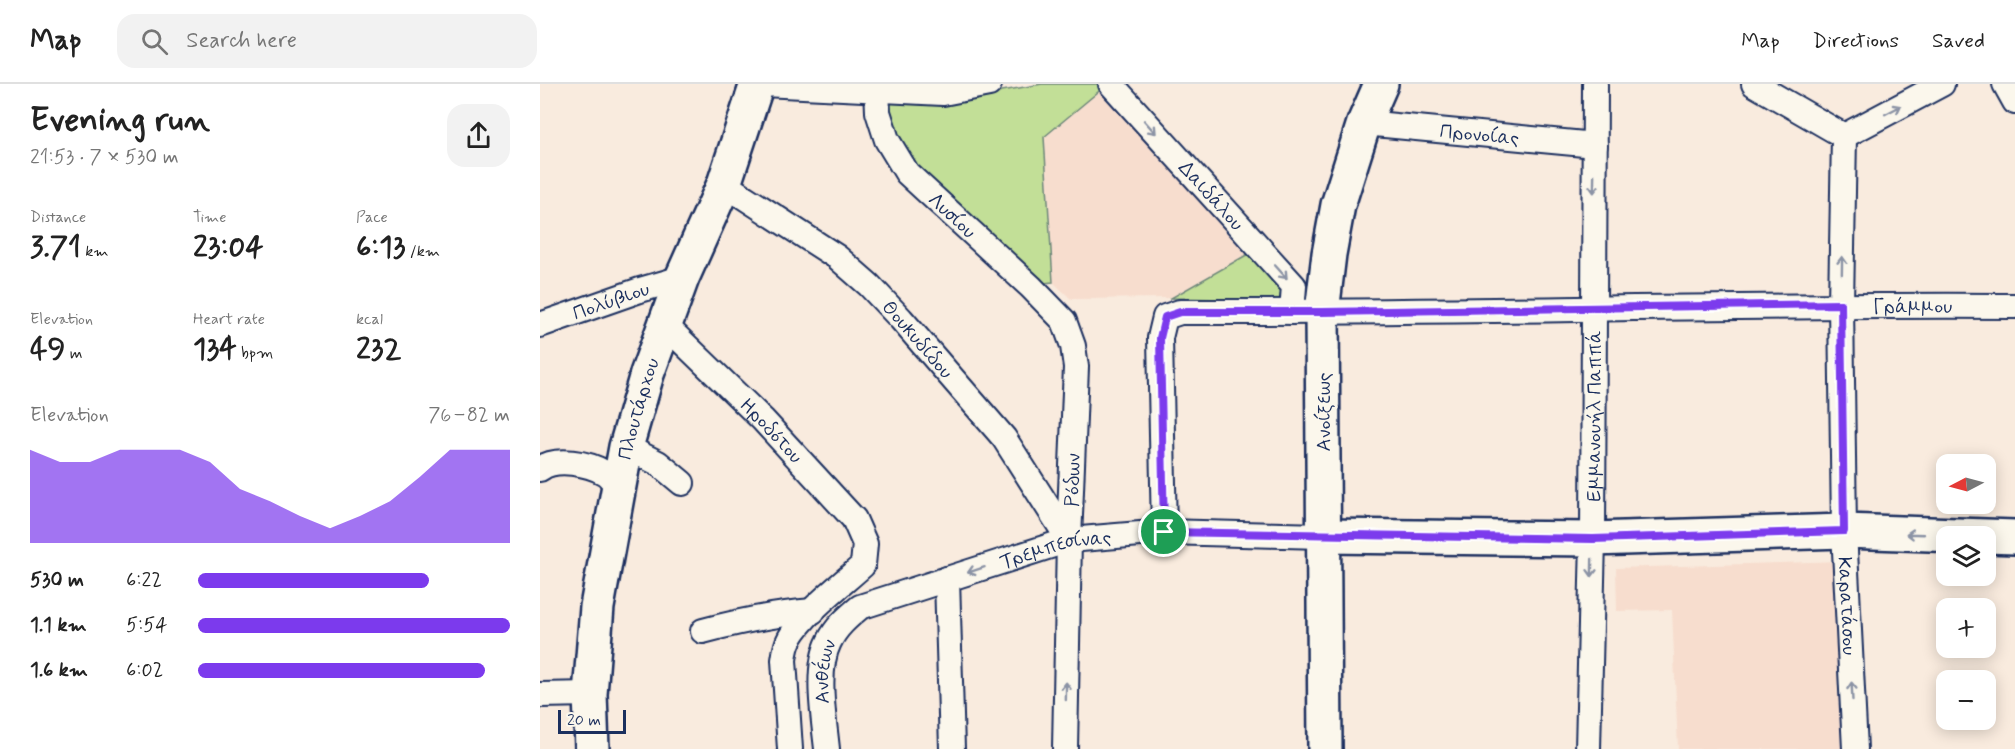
<!DOCTYPE html>
<meta charset="utf-8">
<style>
:root{--surface:#fff;--page:#f2f2f2;--text:#222;--muted:#767676;--line:#e0e0e0;--accent:#7c3aed}
body{margin:0;font-family:Mynerve,sans-serif;background:var(--page);color:var(--text);height:100vh;display:flex;flex-direction:column;font-size:22px;white-space:nowrap}
*{box-sizing:border-box;margin:0}
p{font-size:20px;color:var(--muted)}
.icon{flex:none;width:33px;height:33px;fill:none;stroke:currentColor;stroke-width:2;stroke-linecap:round;stroke-linejoin:round}
.map{position:relative;flex:1;overflow:hidden}
.drawer{display:flex;flex-direction:column;background:var(--surface);width:540px}
.drawer>*{flex:none}
.needle{width:39px;rotate:264deg}
.fabs{position:absolute;left:1396px;top:370px;display:grid;gap:12px}
.fabs a{display:grid;place-items:center;width:60px;height:60px;border-radius:12px;background:var(--surface);box-shadow:0 3px 15px #0003;font-size:30px}
.scale{position:absolute;left:18px;bottom:15px;width:68px;box-sizing:border-box;padding-left:6px;border:3px solid #1b2f5e;border-top:0;font-size:16px;line-height:21px;white-space:nowrap;color:#1b2f5e;-webkit-text-stroke:4px #fbf7ec;paint-order:stroke}
.pin{position:absolute;display:grid;place-items:center;width:51px;height:51px;color:#fff;margin:-26px;border:3px solid #fff;border-radius:50%;box-shadow:0 2px 6px #0007}
.round{display:grid;place-items:center;flex:none;width:63px;height:63px;border-radius:18px;background:var(--page)}
.head{display:flex;align-items:center;justify-content:space-between;height:102px;padding:0 30px}
h1{font-size:33px;font-weight:700;line-height:45px}
.metrics{display:grid;grid-template-columns:repeat(3,1fr);gap:9px;height:102px;padding:6px 30px}
.metrics div{display:grid;align-content:center}
.metrics b{font-size:30px;font-weight:700}
.metrics small{font-size:16px;font-weight:400}
.metrics p{font-size:16px}
.chart{height:168px;padding:12px 30px}
.chart p{display:flex;justify-content:space-between}
.chart svg{width:100%;height:108px;margin-top:6px;fill:var(--accent);opacity:.7}
ul{padding:0 30px;list-style:none;font-size:20px}
li{display:grid;grid-template-columns:96px 72px 1fr;align-items:center;height:45px}
li i{height:15px;border-radius:8px;background:var(--accent)}
header{display:flex;align-items:center;gap:36px;box-sizing:border-box;height:84px;padding:0 30px;background:var(--surface);border-bottom:2px solid var(--line)}
header strong{font-size:28px}
nav{display:flex;gap:33px;margin-inline-start:auto;font-size:21px}
.search{width:420px;height:54px;background:var(--page);display:flex;align-items:center;gap:15px;box-sizing:border-box;padding:0 21px;border-radius:18px;color:var(--muted);font-size:22px}
main{display:flex;flex:1;min-height:0}
.map>svg:first-child{display:block}
.built{fill:#f7ddce}
.green{fill:#c2df97;stroke:#6e877a;stroke-width:1.5}
.lines{fill:none;stroke-linecap:round;stroke-linejoin:round}
.street-casing{stroke:#1b2f5e;stroke-width:28}
.secondary-casing{stroke:#1b2f5e;stroke-width:38}
.street{stroke:#fbf7ec;stroke-width:24}
.secondary{stroke:#fbf7ec;stroke-width:33}
.oneway{stroke:#8b93a5}
.route-casing{stroke:#fff;stroke-width:12}
.route{stroke:#7c3aed;stroke-width:8}
.labels{text-anchor:middle;stroke-width:6;stroke-linejoin:round;paint-order:stroke}
.street-label{font-size:20px;fill:#1b2f5e;stroke:#fbf7ec}
</style>
<header>
<strong>Map</strong>
<div class="search"><svg class="icon" aria-label="search" viewBox="0 0 24 24"><circle cx="10" cy="10" r="6"/><path d="M15 15l6 6"/></svg>Search here</div>
<nav><a>Map</a><a>Directions</a><a>Saved</a></nav>
</header>
<main>
<section class="drawer">
<div class="head"><div><h1>Evening run</h1><p>21:53 · 7 × 530 m</p></div><a class="round"><svg class="icon" aria-label="share" viewBox="0 0 24 24"><path d="M12 15V3M7 8l5-5 5 5M5 13v7h14v-7"/></svg></a></div>
<div class="metrics">
<div><p>Distance</p><b>3.71<small> km</small></b></div>
<div><p>Time</p><b>23:04</b></div>
<div><p>Pace</p><b>6:13<small> /km</small></b></div>
</div>
<div class="metrics">
<div><p>Elevation</p><b>49<small> m</small></b></div>
<div><p>Heart rate</p><b>134<small> bpm</small></b></div>
<div><p>kcal</p><b>232</b></div>
</div>
<div class="chart"><p><span>Elevation</span>76–82 m</p>
<svg viewBox="0 0 160 44" preserveAspectRatio="none"><path d="M0 44V6L10 11L20 11L30 6L40 6L50 6L60 11L70 22L80 27L90 33L100 38L110 33L120 27L130 17L140 6L150 6L160 6V44z"/></svg>
</div>
<ul>
<li><b>530 m</b>6:22<i style="width:74%"></i></li>
<li><b>1.1 km</b>5:54<i style="width:100%"></i></li>
<li><b>1.6 km</b>6:02<i style="width:92%"></i></li>
</ul>
</section>
<div class="map">
<svg width="1475" height="665" viewBox="0 0 1475 665">
<rect width="100%" height="100%" fill="#f9ebde"/>
<filter id="ink" filterUnits="userSpaceOnUse"><feTurbulence type="fractalNoise" baseFrequency=".0167" numOctaves="2"/><feDisplacementMap in="SourceGraphic" scale="12" xChannelSelector="R" yChannelSelector="G"/><feConvolveMatrix kernelMatrix="1 2 1 2 8 2 1 2 1" color-interpolation-filters="sRGB"/></filter>
<g filter="url(#ink)">
<path class="built" d="M564,3L710,169L631,214L531,215L513,198L504,53Z
M1301,477L1308,665H1138L1132,526L1077,527L1076,484Z"/>
<path class="green" d="M502,0H561L564,3L504,53L513,198L495,200L372,86L344,17L393,19Z
M710,169L743,202L744,216L631,214Z"/>
<g class="lines">
<g class="street-casing">
<g id="street">
<path d="M223,0L403,9L449,0"/>
<path id="s1" d="M571,0L754,202L752,228"/>
<path d="M1214,0L1304,52"/>
<path d="M1465,0L1475,18"/>
<path id="s2" d="M337,4L338,28L347,56L367,89L491,203L524,237L533,262L536,283L529,456L525,665"/>
<path id="s3" d="M824,39L1055,61"/>
<path id="s4" d="M1304,52L1301,220L1304,447L1315,665"/>
<path d="M1304,52L1402,0"/>
<path id="s5" d="M184,100L297,173L329,201L361,235L464,354L529,456"/>
<path id="s6" d="M0,241L100,206L142,194"/>
<path id="s7" d="M125,241L223,336L314,435L325,460L323,481C301,501 264,529 250,554C246,561 245,568 244,576L250,665"/>
<path d="M86,363L118,379L142,399"/>
<path d="M0,385C15,373 49,379 65,389C70,392 74,399 78,403"/>
<path id="s8" d="M624,448L620,254L625,233L640,228C918,229 1196,220 1475,222"/>
<path d="M407,495L412,665"/>
<path d="M163,547C200,537 235,530 273,527"/>
<path d="M0,611L50,610"/>
<path id="s9" d="M287,665C284,635 275,585 289,558C296,543 308,533 320,523L529,456L624,448L783,452"/>
<path id="s10" d="M1048,665L1053,455L1055,0"/>
</g>
</g>
<g class="secondary-casing">
<g id="secondary">
<path d="M783,452L1053,455L1304,447L1475,453"/>
<path id="s11" d="M52,665L50,610L57,523L86,363L107,290L142,194L184,100L217,0"/>
<path d="M785,665L782,228L789,170L798,121L824,39L841,0"/>
</g>
</g>
<use href="#street" class="street"/>
<use href="#secondary" class="secondary"/>
</g>
<defs><path id="oneway-shaft" d="M-6 0H5M1.5-3L5.5 0L1.5 3" fill="none" stroke-width="1.6" stroke-linecap="round" stroke-linejoin="round" transform="scale(1.5)"/></defs>
<g class="oneway">
<use href="#oneway-shaft" transform="translate(1353 26) rotate(-28)"/>
<use href="#oneway-shaft" transform="translate(610 43) rotate(48)"/>
<use href="#oneway-shaft" transform="translate(1054 100) rotate(91)"/>
<use href="#oneway-shaft" transform="translate(1302 181) rotate(-89)"/>
<use href="#oneway-shaft" transform="translate(741 188) rotate(48)"/>
<use href="#oneway-shaft" transform="translate(1375 450) rotate(-178)"/>
<use href="#oneway-shaft" transform="translate(1052 484) rotate(91)"/>
<use href="#oneway-shaft" transform="translate(436 486) rotate(162)"/>
<use href="#oneway-shaft" transform="translate(526 607) rotate(-89)"/>
<use href="#oneway-shaft" transform="translate(1312 607) rotate(-93)"/>
</g>
</g>
<g class="lines" filter="url(#ink)">
<g class="route-casing">
<path id="route" d="M1301,220L1304,447L1053,455L624,448L620,254L625,233L640,228H782Z"/>
</g>
<use href="#route" class="route"/>
</g>
<g class="labels">
<g class="street-label">
<text dy="7" stroke="none"><textPath href="#s3" startOffset="116">Προνοίας</textPath></text>
<text dy="7" stroke="none"><textPath href="#s1" startOffset="150">Δαιδάλου</textPath></text>
<text dy="7" stroke="none"><textPath href="#s2" startOffset="154">Λυσίου</textPath></text>
<text dy="7" stroke="none"><textPath href="#s6" startOffset="75">Πολύβιου</textPath></text>
<text dy="7" stroke="none"><textPath href="#s8" startOffset="964">Γράμμου</textPath></text>
<text dy="7" stroke="none"><textPath href="#s5" startOffset="250">Θουκυδίδου</textPath></text>
<text dy="7" stroke="none"><textPath href="#s11" startOffset="345">Πλουτάρχου</textPath></text>
<text transform="translate(783 328) rotate(-90)" y="7">Ανοίξεως</text>
<text dy="7" stroke="none"><textPath href="#s10" startOffset="333">Εμμανουήλ Παππά</textPath></text>
<text dy="7" stroke="none"><textPath href="#s7" startOffset="150">Ηροδότου</textPath></text>
<text transform="translate(532 396) rotate(-88)" y="7">Ρόδων</text>
<text dy="7" stroke="none"><textPath href="#s9" startOffset="360">Τρεμπεσίνας</textPath></text>
<text dy="7" stroke="none"><textPath href="#s4" startOffset="470">Καρατάσου</textPath></text>
<text dy="7" stroke="none"><textPath href="#s9" startOffset="78">Ανθέων</textPath></text>
</g>
</g>
</svg>
<div class="fabs">
<a><svg class="needle" viewBox="-14 -14 28 28"><path d="M0-13l5 13h-10z" fill="#e53935"/><path d="M0 13l5-13h-10z" fill="#767676"/></svg></a>
<a><svg class="icon" aria-label="layers" viewBox="0 0 24 24"><path d="M12 4l9 5-9 5-9-5zM3 14l9 5 9-5"/></svg></a>
<a>+</a>
<a>−</a>
</div>
<div class="scale">20 m</div>
<div class="pin" style="left:624px;top:448px;background:#1e9e55"><svg class="icon" aria-label="arrive" viewBox="0 0 24 24"><path d="M6 21V4h12l-3 4 3 4H6"/></svg></div>
</div>
</main>
